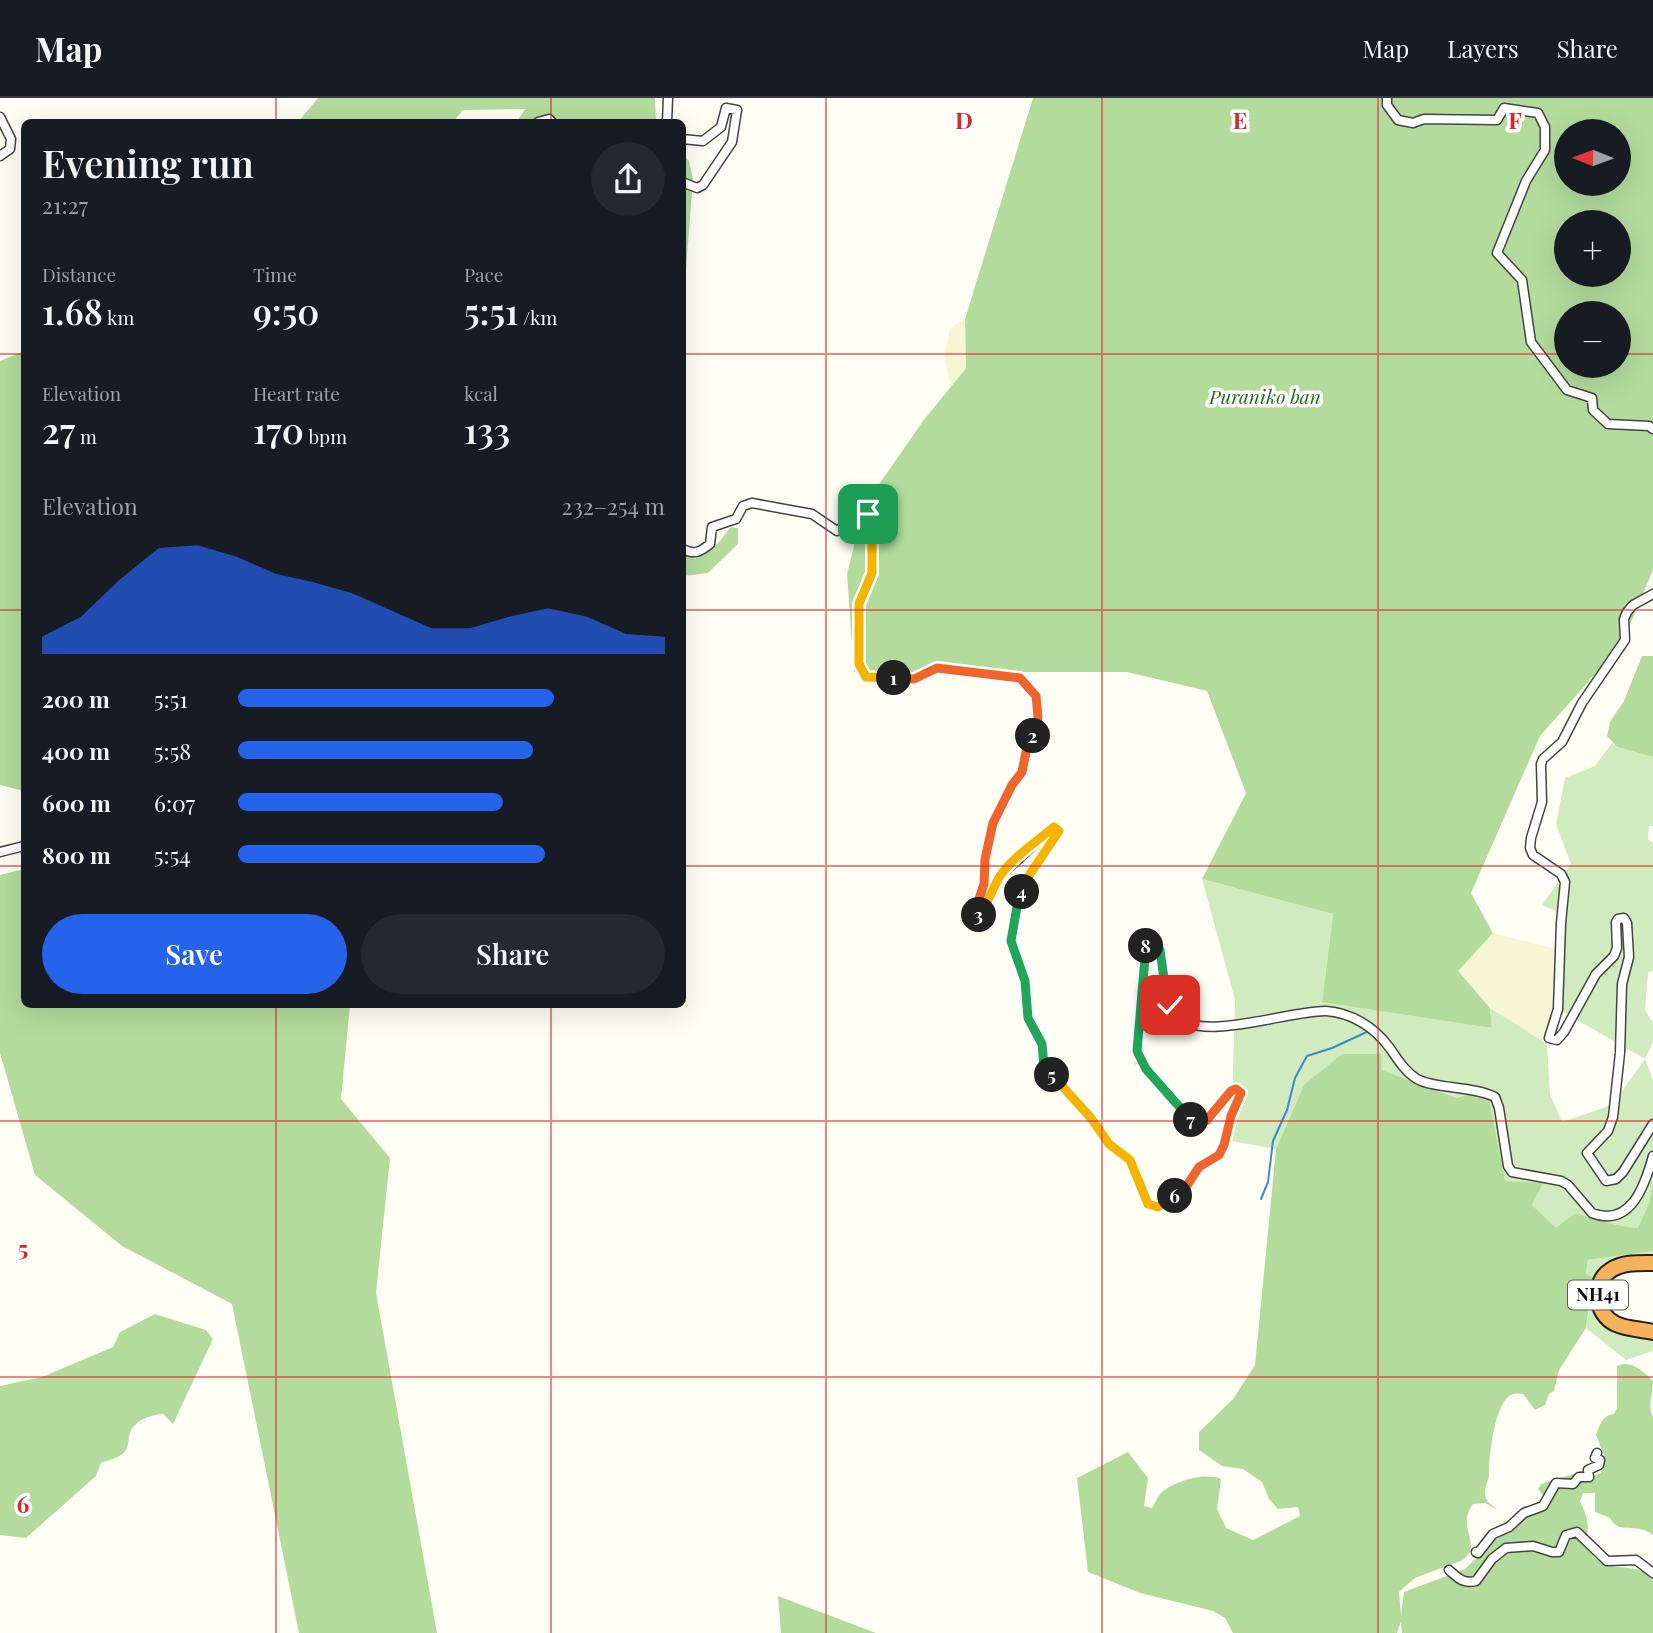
<!DOCTYPE html>
<meta charset="utf-8">
<style>
:root{--surface:#171b24;--page:#242831;--text:#f1f3f6;--muted:#9ea1a6;--line:#363941;--accent:#2563eb}
body{margin:0;font-family:"Playfair Display",serif;background:var(--page);color:var(--text);height:100vh;display:flex;flex-direction:column;font-size:26px;white-space:nowrap}
*{box-sizing:border-box;margin:0}
p{font-size:23px;color:var(--muted)}
.icon{flex:none;width:38px;height:38px;fill:none;stroke:currentColor;stroke-width:2;stroke-linecap:round;stroke-linejoin:round}
.map{position:relative;flex:1;overflow:hidden}
.panel{position:absolute;left:21px;top:21px;width:665px;height:889px;display:flex;flex-direction:column;background:var(--surface);border-radius:10px;box-shadow:0 7px 28px #0002}
.panel>*{flex:none}
.needle{width:46px;rotate:271deg}
.controls{position:absolute;left:1554px;top:21px;display:grid;gap:14px}
.controls a{display:grid;place-items:center;width:77px;height:77px;border-radius:50%;background:var(--surface);box-shadow:0 7px 28px #0002;font-size:35px}
.pin{position:absolute;display:grid;place-items:center;width:60px;height:60px;color:#fff;margin:-30px;border-radius:14px;box-shadow:0 4px 10px #0006}
.km{position:absolute;width:35px;height:35px;margin:-18px;border-radius:50%;background:#222;color:#fff;font-size:19px;line-height:35px;text-align:center}
.round{display:grid;place-items:center;flex:none;width:74px;height:74px;border-radius:37px;background:var(--page)}
.headline{display:flex;align-items:center;justify-content:space-between;height:119px;padding:0 21px}
h1{font-size:38px;font-weight:600;line-height:52px}
.figures{display:grid;grid-template-columns:repeat(3,1fr);gap:10px;height:119px;padding:7px 21px}
.figures div{display:grid;align-content:center}
.figures b{font-size:35px;font-weight:600}
.figures small{font-size:19px;font-weight:400}
.figures p{font-size:19px}
.chart{height:196px;padding:14px 21px}
.chart p{display:flex;justify-content:space-between}
.chart svg{width:100%;height:126px;margin-top:7px;fill:var(--accent);opacity:.7}
.action{display:flex;gap:14px;margin-top:auto;padding:14px 21px}
.action a{flex:1;height:80px;border-radius:42px;background:var(--accent);color:#fff;font-size:28px;font-weight:600;line-height:80px;text-align:center}
.action a+a{background:var(--page);color:var(--text)}
ul{padding:0 21px;list-style:none;font-size:23px}
li{display:grid;grid-template-columns:112px 84px 1fr;align-items:center;height:52px}
li i{height:18px;border-radius:9px;background:var(--accent)}
header{display:flex;align-items:center;gap:42px;box-sizing:border-box;height:98px;padding:0 35px;background:var(--surface);border-bottom:2px solid var(--line)}
header strong{font-size:33px}
nav{display:flex;gap:38px;margin-inline-start:auto;font-size:24px}
.map>svg:first-child{display:block}
.farmland{fill:#f6f6d4}
.green{fill:#d0ebbd}
.forest{fill:#b3dc9c;fill-rule:evenodd}
.lines{fill:none;stroke-linecap:round;stroke-linejoin:round}
.stream{stroke:#3e88d0;stroke-width:2}
.street-casing{stroke:#444;stroke-width:11}
.highway-casing{stroke:#222;stroke-width:18}
.street{stroke:#fff;stroke-width:8}
.highway{stroke:#f6b15c;stroke-width:14}
.split-1-casing{stroke:#fff;stroke-width:14}
.split-2-casing{stroke:#fff;stroke-width:14}
.split-3-casing{stroke:#fff;stroke-width:14}
.split-4-casing{stroke:#fff;stroke-width:14}
.split-5-casing{stroke:#fff;stroke-width:14}
.split-6-casing{stroke:#fff;stroke-width:14}
.split-7-casing{stroke:#fff;stroke-width:14}
.split-8-casing{stroke:#fff;stroke-width:14}
.split-9-casing{stroke:#fff;stroke-width:14}
.split-1{stroke:#f5b400;stroke-width:9}
.split-2{stroke:#f0652b;stroke-width:9}
.split-3{stroke:#f0652b;stroke-width:9}
.split-4{stroke:#f5b400;stroke-width:9}
.split-5{stroke:#22a559;stroke-width:9}
.split-6{stroke:#f5b400;stroke-width:9}
.split-7{stroke:#f0652b;stroke-width:9}
.split-8{stroke:#22a559;stroke-width:9}
.split-9{stroke:#22a559;stroke-width:9}
.grid{fill:none;stroke:#d62828;stroke-width:2;stroke-opacity:0.55}
.labels{text-anchor:middle;stroke-width:7;stroke-linejoin:round;paint-order:stroke}
.shield{fill:#fff;stroke:#585858;stroke-width:2}
.shield-label{font-size:18px;font-weight:bold;fill:#111}
.park-label{font-size:19px;font-style:italic;fill:#276b1f;stroke:#fff}
.grid-label{font-size:23px;text-anchor:middle;font-weight:bold;fill:#d62828;stroke:#fff;stroke-width:7;stroke-linejoin:round;paint-order:stroke}
</style>
<header>
<strong>Map</strong>
<nav><a>Map</a><a>Layers</a><a>Share</a></nav>
</header>
<div class="map">
<svg width="1653" height="1535" viewBox="0 0 1653 1535">
<rect width="100%" height="100%" fill="#fffef5"/>
<path class="farmland" d="M965,221L966,270L951,288L944,259L950,230Z
M1493,835L1562,852L1558,911L1547,946L1490,910L1457,873Z"/>
<path class="green" d="M1612,645L1617,649L1653,659V728H1649L1648,741L1653,745V872L1648,875L1645,912L1653,925V944L1645,961L1653,982V1083L1649,1105L1638,1130C1619,1129 1594,1121 1575,1115L1556,1131L1532,1107L1542,1086L1505,1083L1473,993L1458,1000L1382,972L1381,957L1304,987L1276,1051L1231,1043L1235,902L1202,781L1333,816L1322,903L1492,930L1490,910L1547,946L1550,996L1562,1024L1612,1007L1645,961L1558,911L1562,816L1542,807L1571,766L1556,726L1565,680L1595,668Z
M1653,1153V1171L1615,1172L1603,1197L1611,1218L1653,1231V1253L1626,1262L1586,1230L1593,1188L1586,1177L1588,1162Z"/>
<path class="forest" d="M318,0H655L656,24H517L525,11L463,12L453,24H298Z
M1033,0H1653V472L1622,546L1540,638L1471,795L1493,835L1458,873L1490,910L1492,930L1322,904L1333,816L1202,781L1246,695L1207,593L1127,574H854L847,476L864,408L923,323L966,270L965,221ZM1566,33H1619V86H1566ZM1566,124H1619V177H1566ZM1566,215H1619V268H1566Z
M683,56L689,63L693,81L683,210Z
M24,253V693L0,687V263Z
M731,429L738,430V446L708,475L683,478L682,443L695,461L718,445Z
M1642,558H1653V659L1617,649L1607,638L1610,624L1624,603Z
M24,771V906L350,907L341,1001L390,1060L376,1195L437,1535H299L232,1206L122,1148L35,1077L0,955V777Z
M1342,956H1381L1382,972L1457,1000L1474,994L1488,997L1505,1083L1543,1085L1532,1107L1556,1130L1575,1115C1594,1121 1619,1129 1638,1130L1649,1105L1653,1083V1153L1588,1162L1586,1176L1592,1179L1586,1230L1559,1272L1554,1293L1549,1296L1545,1307L1535,1312L1523,1296C1517,1295 1512,1295 1508,1299C1494,1312 1489,1357 1489,1374C1490,1381 1484,1388 1485,1396C1485,1404 1493,1407 1498,1412L1485,1405L1473,1406C1455,1432 1484,1444 1463,1462L1415,1480L1399,1494L1401,1517L1404,1494L1465,1471L1479,1457L1487,1435L1515,1418L1524,1408C1532,1407 1537,1413 1546,1411L1549,1405L1538,1391L1541,1386L1582,1373L1595,1378L1601,1375L1604,1357L1596,1337C1600,1327 1602,1317 1614,1316L1617,1310V1268C1629,1261 1644,1273 1653,1283C1653,1296 1647,1308 1653,1319V1437C1635,1423 1619,1438 1610,1420L1595,1414V1395H1583L1580,1403C1584,1412 1588,1420 1588,1430C1588,1436 1585,1441 1587,1447C1599,1480 1632,1461 1653,1479V1535H1402L1401,1524L1397,1535H1233L1225,1520L1213,1513L1140,1495L1088,1474L1077,1380L1128,1354L1148,1380L1144,1408L1152,1410C1155,1405 1157,1399 1161,1395C1174,1383 1205,1374 1221,1381L1217,1411L1226,1430L1253,1442L1300,1418L1298,1409L1278,1411L1269,1401L1262,1384L1243,1371L1222,1368L1199,1352V1334L1233,1301L1255,1267L1276,1051L1304,987Z
M155,1216L206,1232L213,1241L173,1326L163,1316C150,1317 135,1322 130,1335C128,1340 129,1347 126,1352C122,1359 109,1362 101,1365L96,1378L26,1440L0,1437V1288L42,1279L113,1249L120,1234Z
M778,1498L876,1535H781Z"/>
<g class="lines">
<path class="stream" d="M1261,1101L1268,1084L1273,1043L1287,1012L1295,980L1307,958L1332,950L1369,933"/>
<g class="street-casing">
<path id="street" d="M1387,0V7L1398,22L1413,25L1424,21L1497,22L1504,10L1538,15L1545,29V52L1526,83L1497,155L1522,182L1531,244L1567,292L1592,300L1593,312L1608,326L1649,328L1653,331
M0,19L11,41L10,51L0,58
M538,24L549,21L552,24
M667,24L668,0
M682,41L703,43L721,29L726,10L737,12L732,44L703,87L697,90L682,84
M682,451C695,457 700,454 710,446L712,429L736,421L743,408L752,405L812,416L837,433L862,415L868,416L872,432V475L859,506V566L866,579L914,581L937,570L1020,580L1036,598L1038,619L1036,633L1028,644L1022,674L1012,687L993,725L985,761L984,786L975,807L977,817H980L1001,777L1053,729L1059,733L1030,776L1018,803L1011,843L1025,883L1028,920L1043,946L1044,968L1091,1020L1109,1046L1130,1062L1145,1100L1152,1108L1159,1109L1184,1092L1199,1069L1218,1057L1224,1047L1231,1018L1241,995L1236,991L1231,993L1206,1023L1193,1024L1140,963L1137,953L1144,854L1146,848L1151,845L1157,846C1169,867 1158,899 1175,918C1201,945 1291,912 1326,913C1352,915 1374,929 1389,949C1397,960 1405,974 1417,981C1435,991 1474,988 1495,999L1499,1010L1508,1068L1512,1074L1561,1083L1568,1087L1592,1115C1631,1130 1645,1087 1653,1058
M1653,496L1633,507L1627,514L1624,521L1625,542L1582,605L1562,644L1543,661L1541,666L1542,704L1531,740L1530,750L1533,757L1561,776L1565,784L1561,825L1558,911L1549,940L1557,942L1564,934L1596,876L1614,858L1617,850L1616,824L1618,821L1624,820L1627,825L1629,859L1622,886L1620,955L1613,1019L1608,1033L1587,1055L1606,1083L1616,1081L1623,1074L1653,1026
M0,754L24,748
M1476,1454L1478,1455L1493,1436L1509,1429L1524,1415L1543,1408L1556,1385L1573,1386L1579,1379H1589L1588,1372L1599,1367L1600,1362L1595,1360L1597,1355
M1449,1472C1458,1480 1463,1486 1476,1483L1492,1461L1506,1450L1533,1448L1552,1454H1559L1566,1437L1577,1434L1607,1463L1636,1462L1653,1475"/>
</g>
<g class="highway-casing">
<path id="highway" d="M1653,1165C1639,1165 1623,1164 1611,1172C1591,1184 1595,1217 1616,1226C1626,1231 1641,1231 1653,1234"/>
</g>
<use href="#street" class="street"/>
<use href="#highway" class="highway"/>
</g>
<g class="lines">
<g class="split-1-casing">
<path id="split-1" d="M868,416L872,432V475L859,506V566L866,579L894,580"/>
</g>
<g class="split-2-casing">
<path id="split-2" d="M894,580L914,581L937,570L1020,580L1036,598L1038,619L1033,638"/>
</g>
<g class="split-3-casing">
<path id="split-3" d="M979,817L975,813L984,786L985,761L993,725L1012,687L1022,674L1028,644L1033,638"/>
</g>
<g class="split-4-casing">
<path id="split-4" d="M979,817C988,806 992,791 1000,778C1013,759 1036,744 1054,729L1059,733L1030,776L1022,794"/>
</g>
<g class="split-5-casing">
<path id="split-5" d="M1022,794L1018,803L1011,843L1025,883L1028,920L1042,946L1044,968L1052,977"/>
</g>
<g class="split-6-casing">
<path id="split-6" d="M1052,977L1091,1020L1109,1046L1130,1062L1148,1106L1158,1109L1175,1098"/>
</g>
<g class="split-7-casing">
<path id="split-7" d="M1175,1098L1184,1092L1199,1069L1219,1057L1224,1047L1231,1018L1241,995L1236,991L1231,993L1206,1023L1191,1022"/>
</g>
<g class="split-8-casing">
<path id="split-8" d="M1146,848L1137,953L1146,971L1191,1022"/>
</g>
<g class="split-9-casing">
<path id="split-9" d="M1146,848L1151,845L1157,846L1160,852L1166,895L1170,907"/>
</g>
<use href="#split-1" class="split-1"/>
<use href="#split-2" class="split-2"/>
<use href="#split-3" class="split-3"/>
<use href="#split-4" class="split-4"/>
<use href="#split-5" class="split-5"/>
<use href="#split-6" class="split-6"/>
<use href="#split-7" class="split-7"/>
<use href="#split-8" class="split-8"/>
<use href="#split-9" class="split-9"/>
</g>
<path class="grid" d="M276,0V24M551,0V24M826,0V1535M1102,0V1535M1378,0V1535M0,256H24M682,256H1566M1619,256H1653M0,512H24M682,512H1653M0,768H24M682,768H1653M276,906V1535M551,906V1535M0,1023H1653M0,1279H1653"/>
<g class="labels">
<rect class="shield" x="1568" y="1182.5" width="60" height="29" rx="5"/>
<g class="shield-label">
<text x="1598" y="1203">NH41</text>
</g>
<g class="park-label">
<text x="1265" y="306">Puraniko ban</text>
</g>
</g>
<g class="grid-label">
<text x="964" y="31">D</text>
<text x="1240" y="31">E</text>
<text x="1515" y="31">F</text>
<text x="23" y="1159">5</text>
<text x="23" y="1415">6</text>
</g>
</svg>
<div class="controls">
<a><svg class="needle" viewBox="-14 -14 28 28"><path d="M0-13l5 13h-10z" fill="#e53935"/><path d="M0 13l5-13h-10z" fill="#9ea1a6"/></svg></a>
<a>+</a>
<a>−</a>
</div>
<div class="pin" style="left:868px;top:416px;background:#1e9e55"><svg class="icon" aria-label="arrive" viewBox="0 0 24 24"><path d="M6 21V4h12l-3 4 3 4H6"/></svg></div>
<div class="pin" style="left:1170px;top:907px;background:#d93025"><svg class="icon" aria-label="check" viewBox="0 0 24 24"><path d="M5 12l5 5 9-10"/></svg></div>
<b class="km" style="left:894px;top:580px">1</b>
<b class="km" style="left:1033px;top:638px">2</b>
<b class="km" style="left:979px;top:817px">3</b>
<b class="km" style="left:1022px;top:794px">4</b>
<b class="km" style="left:1052px;top:977px">5</b>
<b class="km" style="left:1175px;top:1098px">6</b>
<b class="km" style="left:1191px;top:1022px">7</b>
<b class="km" style="left:1146px;top:848px">8</b>
<section class="panel">
<div class="headline"><div><h1>Evening run</h1><p>21:27</p></div><a class="round"><svg class="icon" aria-label="share" viewBox="0 0 24 24"><path d="M12 15V3M7 8l5-5 5 5M5 13v7h14v-7"/></svg></a></div>
<div class="figures">
<div><p>Distance</p><b>1.68<small> km</small></b></div>
<div><p>Time</p><b>9:50</b></div>
<div><p>Pace</p><b>5:51<small> /km</small></b></div>
</div>
<div class="figures">
<div><p>Elevation</p><b>27<small> m</small></b></div>
<div><p>Heart rate</p><b>170<small> bpm</small></b></div>
<div><p>kcal</p><b>133</b></div>
</div>
<div class="chart"><p><span>Elevation</span>232–254 m</p>
<svg viewBox="0 0 160 44" preserveAspectRatio="none"><path d="M0 44V38L10 31L20 18L30 7L40 6L50 10L60 16L70 19L80 23L90 29L100 35L110 35L120 31L130 28L140 31L150 37L160 38V44z"/></svg>
</div>
<ul>
<li><b>200 m</b>5:51<i style="width:74%"></i></li>
<li><b>400 m</b>5:58<i style="width:69%"></i></li>
<li><b>600 m</b>6:07<i style="width:62%"></i></li>
<li><b>800 m</b>5:54<i style="width:72%"></i></li>
</ul>
<div class="action"><a>Save</a><a>Share</a></div>
</section>
</div>
